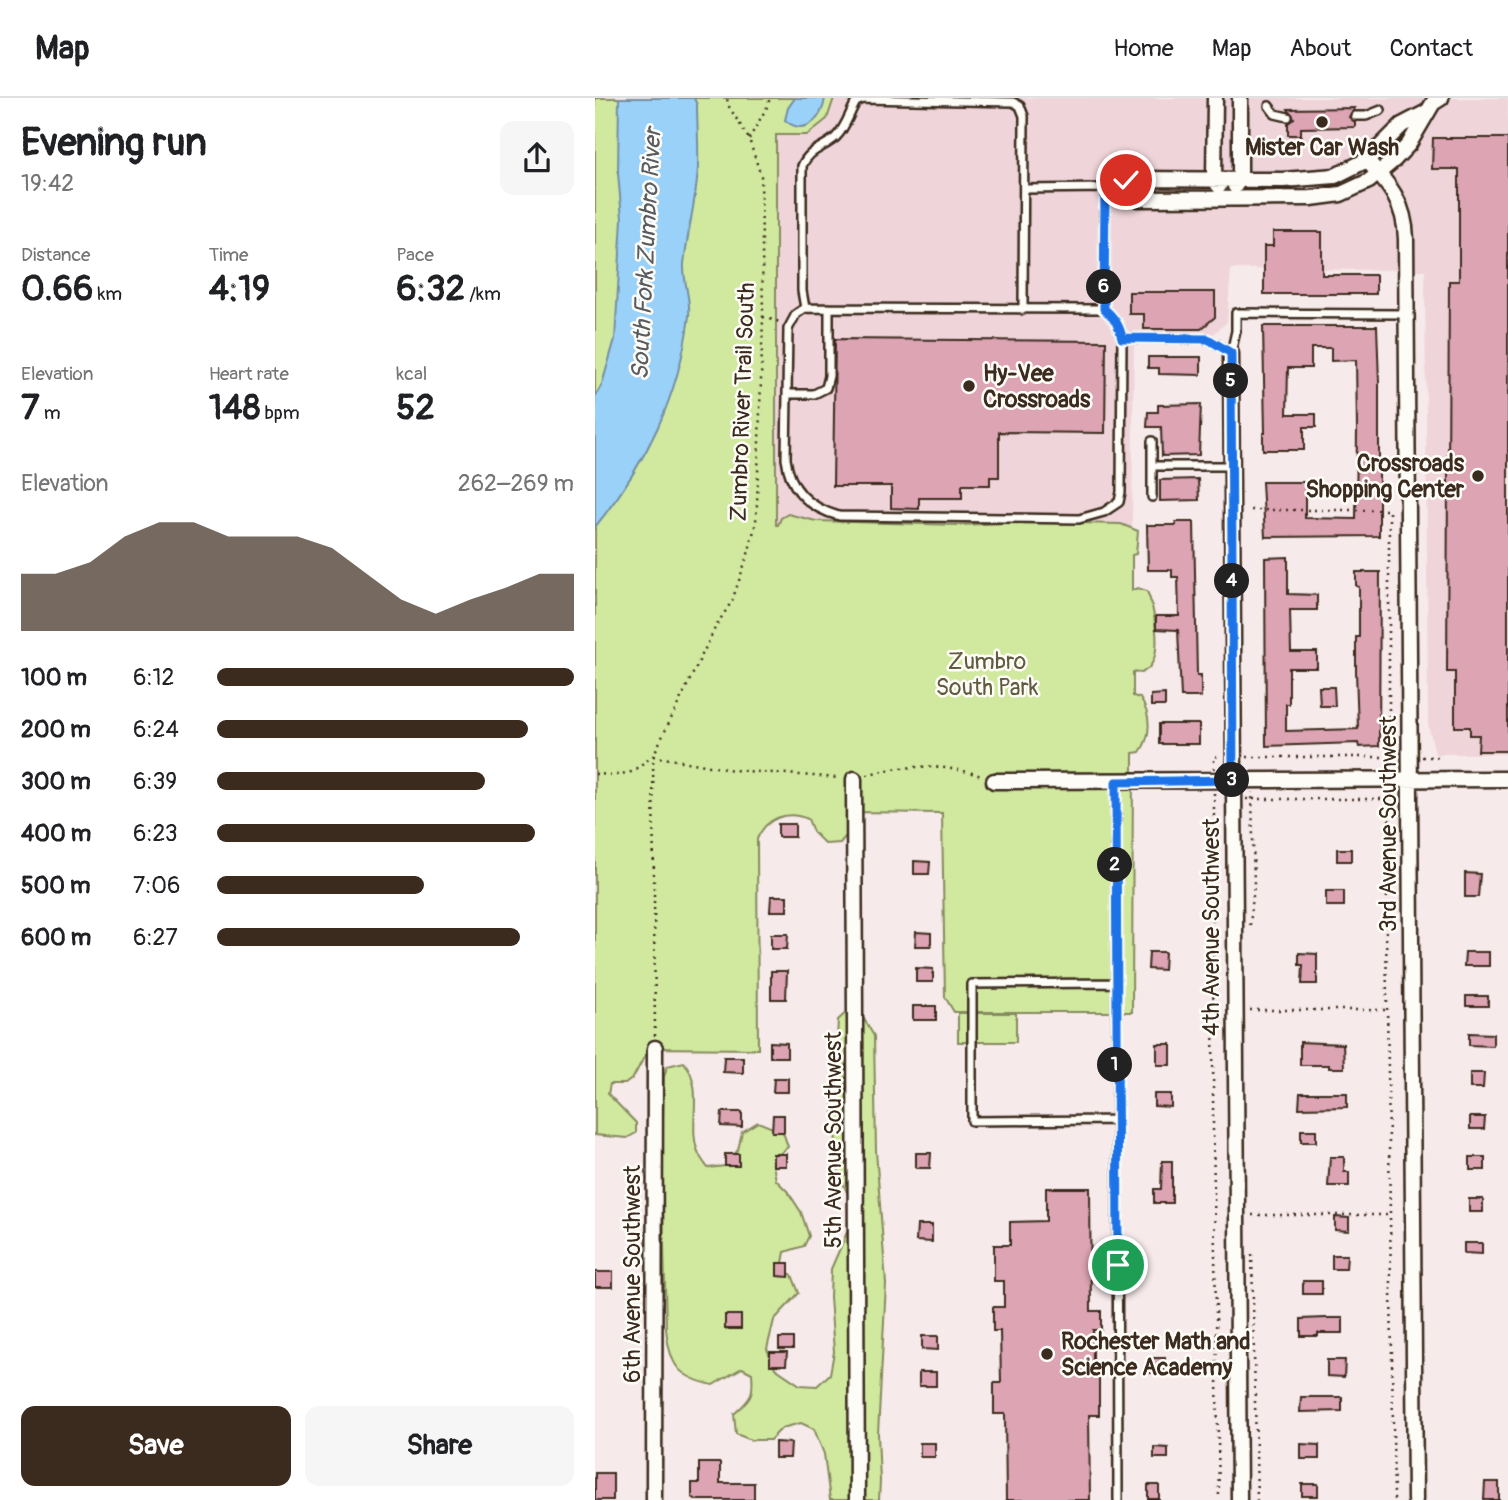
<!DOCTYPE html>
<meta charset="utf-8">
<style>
:root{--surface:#fff;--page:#f6f6f6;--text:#202124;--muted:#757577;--line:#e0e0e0;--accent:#3b2a1e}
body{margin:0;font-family:Pangolin,sans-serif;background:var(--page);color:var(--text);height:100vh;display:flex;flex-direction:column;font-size:26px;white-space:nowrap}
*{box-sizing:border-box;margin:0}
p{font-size:23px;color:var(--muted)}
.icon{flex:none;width:38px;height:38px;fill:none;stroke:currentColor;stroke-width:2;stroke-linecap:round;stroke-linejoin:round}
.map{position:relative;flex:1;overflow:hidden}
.details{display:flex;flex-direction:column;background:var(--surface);width:595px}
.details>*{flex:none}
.pin{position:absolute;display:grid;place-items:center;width:60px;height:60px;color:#fff;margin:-30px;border:4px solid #fff;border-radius:50%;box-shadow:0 2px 7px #0007}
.km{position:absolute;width:35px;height:35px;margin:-18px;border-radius:50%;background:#222;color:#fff;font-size:19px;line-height:35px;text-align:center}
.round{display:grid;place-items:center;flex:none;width:74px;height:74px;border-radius:14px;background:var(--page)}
.overview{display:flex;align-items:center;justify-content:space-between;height:119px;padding:0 21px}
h1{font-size:38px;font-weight:700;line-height:52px}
.figures{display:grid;grid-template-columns:repeat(3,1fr);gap:10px;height:119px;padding:7px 21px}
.figures div{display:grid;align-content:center}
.figures b{font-size:35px;font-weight:700}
.figures small{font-size:19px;font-weight:400}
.figures p{font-size:19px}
.chart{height:196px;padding:14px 21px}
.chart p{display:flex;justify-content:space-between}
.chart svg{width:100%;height:126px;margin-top:7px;fill:var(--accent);opacity:.7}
.action{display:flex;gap:14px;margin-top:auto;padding:14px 21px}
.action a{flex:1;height:80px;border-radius:14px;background:var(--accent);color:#fff;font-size:28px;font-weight:700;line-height:80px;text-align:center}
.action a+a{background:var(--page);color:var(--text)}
ul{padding:0 21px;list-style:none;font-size:23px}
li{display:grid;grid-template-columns:112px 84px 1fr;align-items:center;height:52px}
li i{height:18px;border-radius:9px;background:var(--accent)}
header{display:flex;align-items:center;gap:42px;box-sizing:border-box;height:98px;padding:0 35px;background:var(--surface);border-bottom:2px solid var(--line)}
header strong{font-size:33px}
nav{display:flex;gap:38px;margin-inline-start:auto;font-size:24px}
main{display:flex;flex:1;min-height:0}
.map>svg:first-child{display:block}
.built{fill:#efd5da}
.green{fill:#d0e99f;stroke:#868a5e;stroke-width:2}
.water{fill:#9ad1f9;stroke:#748ea1;stroke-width:2}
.building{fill:#dda4b4;stroke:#3b2a1e;stroke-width:2}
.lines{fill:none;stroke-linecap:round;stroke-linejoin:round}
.service-casing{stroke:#3b2a1e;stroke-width:12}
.minor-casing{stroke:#3b2a1e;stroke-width:19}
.path{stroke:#3b2a1e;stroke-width:2.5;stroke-dasharray:2 5;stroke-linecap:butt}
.service{stroke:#fdfcf7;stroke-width:7}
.minor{stroke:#fdfcf7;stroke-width:14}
.route-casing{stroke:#fff;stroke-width:14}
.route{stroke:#1a73e8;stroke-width:9}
.poi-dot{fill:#3b2a1e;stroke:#fdfcf7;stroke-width:2.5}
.labels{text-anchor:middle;stroke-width:5;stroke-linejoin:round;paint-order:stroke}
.poi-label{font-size:23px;font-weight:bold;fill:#3b2a1e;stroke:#fdfcf7;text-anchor:start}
.street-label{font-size:23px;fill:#3b2a1e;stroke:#fdfcf7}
.park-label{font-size:23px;fill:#605a3e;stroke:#fdfcf7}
.water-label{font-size:24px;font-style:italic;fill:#585c60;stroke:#fdfcf7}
</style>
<header>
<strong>Map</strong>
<nav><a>Home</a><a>Map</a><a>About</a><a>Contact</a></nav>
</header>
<main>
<section class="details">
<div class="overview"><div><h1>Evening run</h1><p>19:42</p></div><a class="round"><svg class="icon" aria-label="share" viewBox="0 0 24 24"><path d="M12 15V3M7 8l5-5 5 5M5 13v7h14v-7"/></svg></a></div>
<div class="figures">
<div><p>Distance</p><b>0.66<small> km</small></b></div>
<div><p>Time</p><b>4:19</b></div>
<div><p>Pace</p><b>6:32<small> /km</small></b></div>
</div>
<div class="figures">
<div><p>Elevation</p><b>7<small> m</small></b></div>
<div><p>Heart rate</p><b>148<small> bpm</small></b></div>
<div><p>kcal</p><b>52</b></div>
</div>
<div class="chart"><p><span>Elevation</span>262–269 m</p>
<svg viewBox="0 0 160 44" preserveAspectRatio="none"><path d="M0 44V24L10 24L20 20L30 11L40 6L50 6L60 11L70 11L80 11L90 15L100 24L110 33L120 38L130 33L140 29L150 24L160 24V44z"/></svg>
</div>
<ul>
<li><b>100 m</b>6:12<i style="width:100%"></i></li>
<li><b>200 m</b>6:24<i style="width:87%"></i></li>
<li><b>300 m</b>6:39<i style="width:75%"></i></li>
<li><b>400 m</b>6:23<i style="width:89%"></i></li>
<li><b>500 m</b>7:06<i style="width:58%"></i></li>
<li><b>600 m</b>6:27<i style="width:85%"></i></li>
</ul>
<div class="action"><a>Save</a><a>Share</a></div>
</section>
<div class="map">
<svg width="913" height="1402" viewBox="0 0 913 1402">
<rect width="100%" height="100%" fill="#f7eaea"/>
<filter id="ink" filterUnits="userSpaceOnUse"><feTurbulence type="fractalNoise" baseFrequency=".0143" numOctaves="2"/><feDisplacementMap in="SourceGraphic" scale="14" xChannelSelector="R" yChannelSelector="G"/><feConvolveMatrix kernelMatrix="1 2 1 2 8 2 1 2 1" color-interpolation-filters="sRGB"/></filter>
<g filter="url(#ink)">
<path class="built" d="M239,0H913V656H840L833,626L830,172L636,171L632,224L613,241H539L537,431L181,427V37L232,21Z"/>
<path class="green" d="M0,0H239L232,21L212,37H181V427H183L186,420L193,416L221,423L256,424L364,427L437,424L526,426L543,433L541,456L537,457V492L543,490L552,493C559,510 567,551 556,567C554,571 550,572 547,575L538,574V598L545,600C556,617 557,637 545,654L538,655L537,914H359L350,899L347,715L255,714V733L245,745L230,746L218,734L213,721C191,712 171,720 162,741L163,951L54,950L38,980L30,986H15L13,996L41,1025V1035L32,1040L0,1037Z
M254,912L269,921L279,938L281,1053L291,1186L283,1336L285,1383L284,1402H235L229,1356L219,1331L206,1325L187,1330L175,1342H156L141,1336L139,1316C156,1301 159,1298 157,1275L147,1270L118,1287C82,1279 75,1267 71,1231L67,1059L69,979L72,968L89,964C111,992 91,1028 104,1056C106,1061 110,1066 113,1070L130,1068L143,1052L147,1034L163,1024L188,1034L193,1049L177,1062L181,1082L193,1094L206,1114L214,1138L209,1148L190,1154L187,1170L197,1177L204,1195L179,1222L172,1251L180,1270L205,1287L222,1288L235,1276L239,1254L235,1199L236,1171L256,1125L254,1099L244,1075L238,1014L243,922Z
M363,915H421V944H363Z"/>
<path class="water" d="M24,0H99L102,7C102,32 105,57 102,82C99,110 92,138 89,166C88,183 96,201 94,218C84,299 51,366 0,429V299L7,286L20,241L27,121L23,75Z
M200,0H230C228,21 209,39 190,22L193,10Z"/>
<path class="building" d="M760,10L754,19L760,24V29L706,30V37H693V25L699,20L693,11Z
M838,40H913V653H883L884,637H875V629H860V574H852L854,183H864V71H837Z
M678,134H727V177H781V196H669V148H678Z
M534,194H620V219L606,231H549V216H534Z
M668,228H782L784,284V438L670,439L667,384H710V420L761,421L762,332L761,262L736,263V250H716V270H693L692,316H721V329H709V352H668V335H670Z
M240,241L511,243L510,335L404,334V379H395V387H367V400H324V411L296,410V388H238Z
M553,259H606V277L564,276V270H553Z
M606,306L604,357L567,358L566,329H552L553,314H563V307Z
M603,381L604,402L565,403V382Z
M581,424H599L602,577H606V599H586L583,532L561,531V518H584L583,479H577V472H553L552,427H581Z
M693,459V496L722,497V512H695L696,554H722V570H694V606H691V633L763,631L761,574V539H764V489L761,488V474H785L784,648L764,649L763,645L671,648L670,460Z
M724,589H739L740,608H725Z
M570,596V608H556V597Z
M564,626H604V646H564Z
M183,726H200V739H183Z
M742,751H756V763H742Z
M319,763L335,764L334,776H319Z
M870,775L885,776L883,799H870Z
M731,793H749V808H731Z
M176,798H192V813H175Z
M321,834L336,835V848H320Z
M176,836H193L192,851H176Z
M554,854H570L569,872L553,871Z
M870,854H894V868H869Z
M704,855L722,856V886H707L708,867H704Z
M321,870L338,871V884H321Z
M176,873H192L191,901H176Z
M871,898H893V908H871Z
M318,908H341V922H318Z
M874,935L898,936V948L874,947Z
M175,944L192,945V959H175Z
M705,944L748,946L749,970H734V967H705Z
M562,946H576V967H562Z
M129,959H148V975L128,974Z
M875,975H889L888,990H875Z
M179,980H193V994H178Z
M705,995H752V1009L704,1010Z
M559,996H576V1009L559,1008Z
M127,1014H147V1029L126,1028Z
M178,1017H189V1034H177Z
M875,1019H890L889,1031H875Z
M706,1032H721V1044H706Z
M321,1055H336L335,1070H321Z
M130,1056H144V1068H130Z
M178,1056H191V1068H178Z
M735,1059H749V1074H754V1088H733Z
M875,1059H890V1072H875Z
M567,1063H577V1105H559V1091H566Z
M451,1090H495L496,1213H506V1232H498V1279H504V1317H494L495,1402H411L410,1316H399V1285H406L405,1233H398V1209H409V1183H399V1147H415V1124L451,1123Z
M874,1101H888V1114H874Z
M740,1119L754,1120V1133L740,1132Z
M322,1127H337V1144L321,1143Z
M869,1145H887V1156L869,1155Z
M737,1157H752L751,1171H737Z
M182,1165H194V1179L182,1178Z
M0,1174H18V1189H0Z
M708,1183H727V1196H708Z
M130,1217H146V1231H130Z
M731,1220H748V1235H723V1238H706V1221Z
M327,1238H343V1252L327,1251Z
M184,1240H198V1251H184Z
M175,1254H192L191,1267H175Z
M555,1260H570V1275H555Z
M732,1262H750L749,1279L732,1278Z
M324,1274H341V1288H324Z
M706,1299H747V1313L705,1314Z
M180,1344L196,1345L195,1360H180Z
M325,1345H340V1359H325Z
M706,1346L724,1347V1361H706Z
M559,1349L573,1350V1360H559Z
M104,1365H125V1385H159V1402H102L97,1399V1385H104Z
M0,1375H18V1402H0Z
M890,1384H904V1402H889Z
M707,1386H723V1398H707Z
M553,1387H564V1401H553Z"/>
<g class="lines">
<g class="service-casing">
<path id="service" d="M674,8L680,16L693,19
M760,18H771L786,12
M429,91L510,90L509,211
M210,210L509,211C519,219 525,228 527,240L526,394L524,404L509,414L484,421L244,418C215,410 195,392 191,361L193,231L201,216Z
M210,210L207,193V68C214,51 229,50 241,39C251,29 254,16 261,4L268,1L418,4L425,8L429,18L428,212
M527,240L613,241L636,255L641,233V215L812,216
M192,296H219L231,290L234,278V210
M557,343V399
M557,368H637
M521,684L523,1402
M520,885L377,886V1023L520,1022"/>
</g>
<g class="minor-casing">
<path id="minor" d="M620,0L619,81L624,88
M772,62C795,88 810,105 811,141L820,1402
M640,88L645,81V0
M510,90L543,101L716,100L746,96L774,83L799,62L814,46L838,5L846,0
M510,90L525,84L540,81L688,82L740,78L772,62L807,27L832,14
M636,255L644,1402
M259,681L262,1402
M399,683L913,681
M59,1402L60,950"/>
</g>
<path class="path" d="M154,41L172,9L175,0
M168,219L185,224
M656,412H794V669
M652,659H803
M827,659H844
M619,671V658L624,659
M0,676L21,677L36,674L58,658L121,528L137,503L154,453L161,424L162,406L168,219L166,78L154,41L133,7L132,0
M272,677C306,666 353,666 386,678
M795,693L791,832L799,1402
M619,695L618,1032L624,1402
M651,701H795
M655,827L659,788L657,694
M655,912H792
M60,938L58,658L138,672L245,680
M657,1117H795
M657,1156L662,1402"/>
<use href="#service" class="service"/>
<use href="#minor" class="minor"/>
</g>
</g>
<g class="lines" filter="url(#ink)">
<g class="route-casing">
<path id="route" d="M523,1167L521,684L638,682L636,255L613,241L527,240C525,228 519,219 509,211L510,90L531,82"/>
</g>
<use href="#route" class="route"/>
</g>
<g class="poi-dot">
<circle cx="727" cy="24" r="7"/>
<circle cx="374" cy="288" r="7"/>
<circle cx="883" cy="378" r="7"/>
<circle cx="452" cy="1256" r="7"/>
</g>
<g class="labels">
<g class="poi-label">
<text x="727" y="57" text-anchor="middle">Mister Car Wash</text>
<text x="388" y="283">Hy-Vee<tspan x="388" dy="26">Crossroads</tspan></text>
<text x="869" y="373" text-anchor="end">Crossroads<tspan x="869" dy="26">Shopping Center</tspan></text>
<text x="466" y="1251">Rochester Math and<tspan x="466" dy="26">Science Academy</tspan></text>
</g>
<g class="street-label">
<text transform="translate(147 304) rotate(-88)" y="8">Zumbro River Trail South</text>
<text transform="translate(793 726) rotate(-90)" y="8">3rd Avenue Southwest</text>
<text transform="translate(616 829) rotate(-90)" y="8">4th Avenue Southwest</text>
<text transform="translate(238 1042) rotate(-90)" y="8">5th Avenue Southwest</text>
<text transform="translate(37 1176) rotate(-90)" y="8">6th Avenue Southwest</text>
</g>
<g class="park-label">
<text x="392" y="571">Zumbro<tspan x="392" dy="26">South Park</tspan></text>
</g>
<g class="water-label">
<text transform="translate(51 156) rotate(-87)" y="8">South Fork Zumbro River</text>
</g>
</g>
</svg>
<div class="pin" style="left:523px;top:1167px;background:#1e9e55"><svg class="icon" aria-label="arrive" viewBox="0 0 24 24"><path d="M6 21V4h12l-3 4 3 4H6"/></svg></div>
<div class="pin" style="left:531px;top:82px;background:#d93025"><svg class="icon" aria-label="check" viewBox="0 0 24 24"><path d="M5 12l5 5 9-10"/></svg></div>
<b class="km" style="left:520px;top:967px">1</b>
<b class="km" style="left:520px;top:767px">2</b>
<b class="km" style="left:637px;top:682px">3</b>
<b class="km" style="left:637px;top:483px">4</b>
<b class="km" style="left:636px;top:283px">5</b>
<b class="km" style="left:509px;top:189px">6</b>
</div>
</main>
